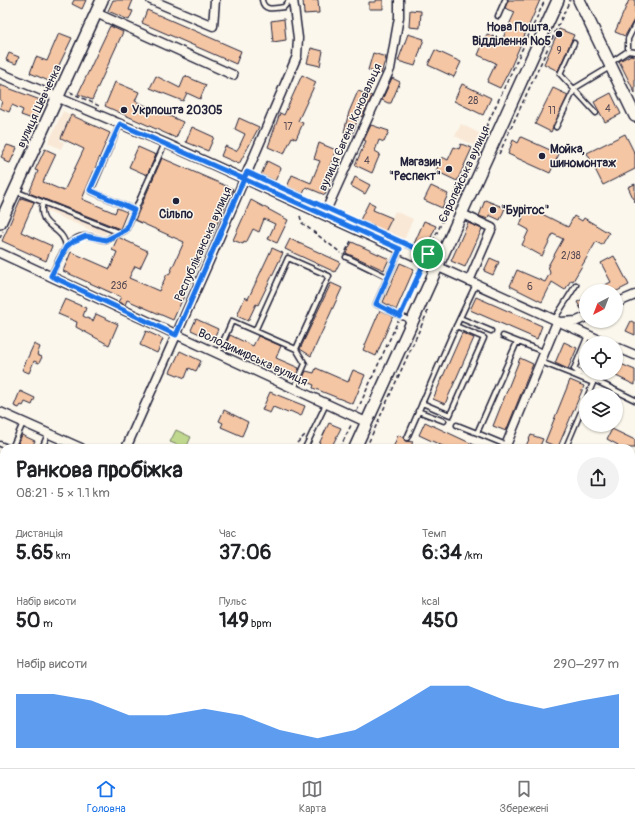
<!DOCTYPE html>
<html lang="uk">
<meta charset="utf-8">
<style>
:root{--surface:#fff;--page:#f2f2f2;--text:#202124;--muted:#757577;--line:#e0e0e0;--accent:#1a73e8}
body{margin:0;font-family:Pangolin,sans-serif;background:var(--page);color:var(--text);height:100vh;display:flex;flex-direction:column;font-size:15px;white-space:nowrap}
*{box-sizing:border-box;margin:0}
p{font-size:13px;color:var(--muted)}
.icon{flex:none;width:22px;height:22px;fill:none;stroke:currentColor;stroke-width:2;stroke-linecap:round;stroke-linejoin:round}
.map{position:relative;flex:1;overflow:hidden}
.panel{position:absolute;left:0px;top:444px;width:635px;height:324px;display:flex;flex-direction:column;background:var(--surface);border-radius:12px 12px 0 0;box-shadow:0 1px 3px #0004}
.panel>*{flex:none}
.needle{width:26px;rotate:222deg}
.controls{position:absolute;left:579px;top:284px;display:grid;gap:8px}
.controls a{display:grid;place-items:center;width:44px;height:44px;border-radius:50%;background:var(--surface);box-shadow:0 1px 3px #0004;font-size:20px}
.pin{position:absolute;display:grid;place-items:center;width:34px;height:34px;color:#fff;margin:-17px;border:2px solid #fff;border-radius:50%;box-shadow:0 1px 4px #0007}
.round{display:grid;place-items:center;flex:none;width:42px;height:42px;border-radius:21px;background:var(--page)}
.head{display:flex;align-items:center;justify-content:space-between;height:68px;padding:0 16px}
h1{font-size:22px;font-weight:700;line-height:30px}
.figures{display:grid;grid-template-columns:repeat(3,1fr);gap:6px;height:68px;padding:4px 16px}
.figures div{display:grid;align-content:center}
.figures b{font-size:20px;font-weight:700}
.figures small{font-size:11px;font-weight:400}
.figures p{font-size:11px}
.chart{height:112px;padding:8px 16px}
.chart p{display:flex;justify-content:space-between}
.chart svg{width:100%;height:72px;margin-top:4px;fill:var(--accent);opacity:.7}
.menu{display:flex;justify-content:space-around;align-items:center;height:56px;border-top:1px solid var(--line);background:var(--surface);font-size:11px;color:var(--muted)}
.menu a{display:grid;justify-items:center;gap:2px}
.menu .active{color:var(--accent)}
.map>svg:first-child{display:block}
.built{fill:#f9e8d6}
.green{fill:#c0d88e;stroke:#717d64}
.building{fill:#f5c6a4;stroke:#22223b}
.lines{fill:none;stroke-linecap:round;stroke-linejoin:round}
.lane-casing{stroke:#22223b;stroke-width:7}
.street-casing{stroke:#22223b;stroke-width:11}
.secondary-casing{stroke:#22223b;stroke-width:14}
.path{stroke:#22223b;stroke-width:1.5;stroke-dasharray:4 3;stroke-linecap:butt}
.lane{stroke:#fbf7ec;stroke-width:4}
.street{stroke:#fbf7ec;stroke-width:8}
.secondary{stroke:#fbf7ec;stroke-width:11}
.route-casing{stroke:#fff;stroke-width:8}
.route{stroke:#1a73e8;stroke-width:5}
.poi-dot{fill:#22223b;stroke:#fbf7ec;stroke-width:1.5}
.labels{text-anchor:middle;stroke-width:3;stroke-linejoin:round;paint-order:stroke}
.number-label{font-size:10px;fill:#574b55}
.poi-label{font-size:12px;font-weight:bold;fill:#22223b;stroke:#fbf7ec;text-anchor:start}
.street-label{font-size:12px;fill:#22223b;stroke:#fbf7ec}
</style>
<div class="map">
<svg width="635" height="768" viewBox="0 0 635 768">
<rect width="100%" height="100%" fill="#fbf7ec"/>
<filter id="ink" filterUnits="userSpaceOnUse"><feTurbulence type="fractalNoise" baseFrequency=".025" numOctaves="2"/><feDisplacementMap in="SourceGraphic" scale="8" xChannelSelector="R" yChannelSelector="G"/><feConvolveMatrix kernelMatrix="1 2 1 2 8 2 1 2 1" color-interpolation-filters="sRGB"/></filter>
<g filter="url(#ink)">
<path class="built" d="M63,111L71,115L60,140L64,142L61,149L48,143Z
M461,124L479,133L474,145L455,136Z
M45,204L107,230L105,236L43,210Z
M395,211L413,219L404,240L385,232Z
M631,501L635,503V623L631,631Z
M631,639L635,641V693L631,691Z
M444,764H550L548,768H442Z"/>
<path class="green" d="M176,430L191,437L186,448L170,442Z
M631,646L635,648V676L632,683Z"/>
<path class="building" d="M74,0H86L82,9L72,4Z
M113,0H133L129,10L133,11L129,20L108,11Z
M303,0H318L319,13L304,14Z
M376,0H383V9H369V2H376Z
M508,0H540L510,69L500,88L487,82L496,63L478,55L487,34L502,40L515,12L505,8Z
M629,0H635V18L625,36L615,32Z
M147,10L241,51L236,64L142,23Z
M410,10L421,11L420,28L409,27Z
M284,19L286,40L273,42L271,21Z
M110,26L123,32L92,100L78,94Z
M559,29L574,35L558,71L544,64Z
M59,33L72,38L51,82L30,73L36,57L47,61Z
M408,34L424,39L415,66L398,61Z
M311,48L323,51L320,66L307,63Z
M435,50L461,62L454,77L428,65Z
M9,53L19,57L16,64L6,60Z
M373,53L386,57L381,74L368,70Z
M631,55L635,57V93L619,61Z
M302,75L316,82L298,121L303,123L296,139L292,137L284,154L268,147L280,113L284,115Z
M156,76L180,88L185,76L206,85L200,99L187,93L183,101L150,88Z
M392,78L400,82L391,103H388L382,100Z
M115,82L139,92L135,101L183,122L176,138L105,106Z
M462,84L491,98L483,115L454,101Z
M0,85L43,101L35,120L21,115L23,110L12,105L9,112L0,108L2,101L0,100Z
M553,88L568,95L551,132L535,124Z
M358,91L372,96L362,117L359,115L352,135L344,132L349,112Z
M611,93L621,114L605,122L594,102Z
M71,115L110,133L82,199L115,213L117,208L127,212L120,229L29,193L38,171L35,170L45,149L56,154L43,182L64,191L84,149L61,138Z
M239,118L259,127L239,164L221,156L225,146L236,151L239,147L245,134L235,129Z
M371,125L389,131L384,142L379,140L375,151L380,154L372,173L355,165L366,141L364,140Z
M192,127L214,137L208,151L186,142Z
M625,134L635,154V169L603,185L587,153Z
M521,137L559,154L550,173L508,154L513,140L518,143Z
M319,143L336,150L327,174L333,176L325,195L306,187L303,194L287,187L292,175L311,183L320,161L314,159Z
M461,144L472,148L457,181L436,171L442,157L448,160L454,147L459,149Z
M7,145L17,148L10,163L4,161L5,159L1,157Z
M138,147L156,155L147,175L129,167Z
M162,158L233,189L173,320L127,300L125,305L118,302L121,297L63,271L71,252L110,269L117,252L112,250L118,237L148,251L140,268L135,266L129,278L159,291L167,274L169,275L184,242L135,220Z
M267,161L281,168L275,181L261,175Z
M355,177L370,185L365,194L351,186Z
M635,184V202L628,187Z
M431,186L448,194L442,208L424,200Z
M21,198L34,202L21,232L52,246L46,261L2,241Z
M251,200L288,220L277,243L268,239L275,224L264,219L259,232L253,229L246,243L244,242L243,244L233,240Z
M485,200L505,208L500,220L489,215L488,219L479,216Z
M369,202L375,205L373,210L392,218L385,232L360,220Z
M521,206L526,211L528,207L568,227L574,216L582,221L584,218L609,233L602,245L596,242L573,281L571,280L565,290L552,282L542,302L510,286L517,270L545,282L550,273L548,266L563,239L553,234L542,256L522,245L529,230L520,225L523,217L516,211Z
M424,221L436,226L426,249L414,244Z
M468,223L482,229L465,267L451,261Z
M290,239L340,262L335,272L285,249Z
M352,242L389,259L384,270L346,253Z
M272,248L283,253L258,305L256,304L248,321L237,316L245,297L248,299Z
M614,256L629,285L617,291H593L611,282L601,263Z
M490,258L499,262L493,275L484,271Z
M400,263L414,269L396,310L383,302Z
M331,283L342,288L311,356L300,349Z
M476,297L542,326L537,339L470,310Z
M586,298V306L581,309L577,302Z
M65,299L86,308L83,316L93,321L96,314L118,324L109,345L76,327L77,322L58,314Z
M380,310L393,316L376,356L363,350Z
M196,319L218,329L213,340L191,330Z
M631,321L635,323V335L626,331Z
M146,331L163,339L157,353L140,345Z
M462,333L474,338L445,404L433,399Z
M230,335L253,346L258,336L281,346L276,358L299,368L295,379L225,346Z
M564,342L577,348L568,369L555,363Z
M34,344L40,347L37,355L42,357L39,363L34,361L29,373L22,370Z
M180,351L201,361L196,371L189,368L185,378L170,372Z
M520,358L533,364L506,431L493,426Z
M616,362L635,370V385L616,376Z
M316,368L348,382L353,370L365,375L353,404L313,388L314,385L302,380L306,371L314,373Z
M570,380L584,386L558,447L545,442Z
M20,391L35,398L32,405L25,402L23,406L21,405L19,408L14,406Z
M270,392L305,406L301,416L290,411L288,413L273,407L270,413L262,410Z
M224,410L248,422L242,436L221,427L223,423L219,421Z
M425,422L481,448H447L419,435Z
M329,423L341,428L331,448H317Z
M612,429L635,440V448H617L618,445L607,439Z
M22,435L35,441L31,448H16Z
M398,435L404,438L405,441L413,442L410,448H393Z
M531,435L543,439L539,448H525Z"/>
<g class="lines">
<g class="lane-casing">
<path id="lane" d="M262,0C264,12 275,8 284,7L289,1L293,0
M498,16L505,0
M635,25L628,39V51L635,52
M574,43L560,74L596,113
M610,63L628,51
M120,124L91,191L134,210
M556,127L575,88L610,67
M15,191L120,233L126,230L165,143
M43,202C36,229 64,225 66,247
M400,249L376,304L411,321
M346,257L387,277
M51,276C58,262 67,234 87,236C94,236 99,240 106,240L118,233
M460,318L491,331
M554,320L576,285
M255,331L288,258L329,276L296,349
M503,336L544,352
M218,353L232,321L296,349L305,364L294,389
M541,362L574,375L580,373L635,400
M580,373L574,369L588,335
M574,375L593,383L588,395
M422,403L450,415L484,338L456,326
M418,411L444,421
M457,425L477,433
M407,438L451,337L476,284
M0,444L10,448
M506,445L477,433L517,342
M566,447L586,400
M12,448L23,423
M42,448L48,434
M305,448L326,404
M0,474L4,465
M0,544L4,537
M631,759L635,760
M267,764L276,767L277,764
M176,768L177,764
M308,768L310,764
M327,768L329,764
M592,768L593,764"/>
</g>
<g class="street-casing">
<path id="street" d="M151,0L213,26L215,0
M96,13L233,75
M0,73L165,143L606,343
M460,213L492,228L469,281
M324,215L390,69L399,17V0
M0,253L366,422
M616,303L635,295
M560,322L577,321L586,317
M616,347L635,355
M0,412L81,448
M126,448L213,252L297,56L298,38L293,0
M505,448L557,322
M0,562L4,564
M631,699L635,701
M391,764L400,768
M79,768L81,764
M368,768L370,764"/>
</g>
<g class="secondary-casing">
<path id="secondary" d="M579,0L635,116
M0,223L102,0
M355,448L558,0
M0,737L4,739
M60,764L69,768
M230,768L231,764"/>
</g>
<path class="path" d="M70,92L99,106
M499,154L570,0
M300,216L302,223L341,253
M0,238L3,231
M346,251L352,239
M427,254L545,0
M402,311L422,267
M357,411L398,321
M292,448L305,435
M340,448L352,423
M366,448L428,311
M41,764L50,768
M241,764V768
M208,768L209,764"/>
<use href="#lane" class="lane"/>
<use href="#street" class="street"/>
<use href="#secondary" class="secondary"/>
</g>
</g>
<g class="lines" filter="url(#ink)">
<g class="route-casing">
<path id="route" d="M428,254L247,172L244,179L120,124L90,190L134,210L126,230L106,240L86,236L72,242L66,247L51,276L176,335L244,179L400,249L376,304L400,316L428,254"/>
</g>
<use href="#route" class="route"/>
</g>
<g class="poi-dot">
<circle cx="559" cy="34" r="4"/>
<circle cx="124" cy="110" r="4"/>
<circle cx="542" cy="156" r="4"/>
<circle cx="449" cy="169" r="4"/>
<circle cx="176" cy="201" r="4"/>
<circle cx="493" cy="210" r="4"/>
</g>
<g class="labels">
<g class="number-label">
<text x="559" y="54">9</text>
<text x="473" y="104">28</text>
<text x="608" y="112">4</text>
<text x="552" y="114">11</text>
<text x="288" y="130">17</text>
<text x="367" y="164">4</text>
<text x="571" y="259">2/38</text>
<text x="119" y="289">23б</text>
<text x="530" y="290">6</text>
</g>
<g class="poi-label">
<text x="551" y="31" text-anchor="end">Нова Пошта.<tspan x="551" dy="14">Відділення №5</tspan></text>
<text x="132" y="114">Укрпошта 20305</text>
<text x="550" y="153">Мойка,<tspan x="550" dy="14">шиномонтаж</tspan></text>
<text x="441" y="166" text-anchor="end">Магазин<tspan x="441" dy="14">"Респект"</tspan></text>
<text x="501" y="214">"Бурітос"</text>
<text x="176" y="218" text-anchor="middle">Сільпо</text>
</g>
<g class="street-label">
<text transform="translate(39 106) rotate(-65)" y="4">вулиця Шевченка</text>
<text transform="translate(350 127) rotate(-66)" y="4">вулиця Євгена Коновальця</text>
<text transform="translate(464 174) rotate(-65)" y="4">Європейська вулиця</text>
<text transform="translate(203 244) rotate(-66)" y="4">Республіканська вулиця</text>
<text transform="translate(253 357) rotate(25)" y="4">Володимирська вулиця</text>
</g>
</g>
</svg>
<div class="controls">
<a><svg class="needle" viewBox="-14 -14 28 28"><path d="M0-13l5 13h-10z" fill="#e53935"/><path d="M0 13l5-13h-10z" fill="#757577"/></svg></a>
<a><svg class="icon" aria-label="locate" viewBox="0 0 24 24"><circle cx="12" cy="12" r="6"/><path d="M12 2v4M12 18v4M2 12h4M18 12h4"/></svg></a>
<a><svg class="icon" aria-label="layers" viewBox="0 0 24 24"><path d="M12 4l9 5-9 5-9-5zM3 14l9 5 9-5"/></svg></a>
</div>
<div class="pin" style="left:428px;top:254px;background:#1e9e55"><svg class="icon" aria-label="arrive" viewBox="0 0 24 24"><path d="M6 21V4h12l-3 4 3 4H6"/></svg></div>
<section class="panel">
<div class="head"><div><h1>Ранкова пробіжка</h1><p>08:21 · 5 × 1.1 km</p></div><a class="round"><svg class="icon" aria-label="share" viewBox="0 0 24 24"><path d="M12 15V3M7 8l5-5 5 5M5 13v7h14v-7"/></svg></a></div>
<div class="figures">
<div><p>Дистанція</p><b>5.65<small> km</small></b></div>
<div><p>Час</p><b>37:06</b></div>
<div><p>Темп</p><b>6:34<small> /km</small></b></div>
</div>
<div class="figures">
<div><p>Набір висоти</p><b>50<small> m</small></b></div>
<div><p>Пульс</p><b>149<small> bpm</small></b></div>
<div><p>kcal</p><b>450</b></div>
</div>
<div class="chart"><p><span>Набір висоти</span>290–297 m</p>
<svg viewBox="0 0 160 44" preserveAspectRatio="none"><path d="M0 44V11L10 11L20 15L30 24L40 24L50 20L60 24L70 33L80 38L90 33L100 20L110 6L120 6L130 15L140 20L150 15L160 11V44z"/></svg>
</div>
</section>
</div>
<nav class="menu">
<a class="active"><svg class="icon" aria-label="home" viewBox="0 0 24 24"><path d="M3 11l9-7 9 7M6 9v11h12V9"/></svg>Головна</a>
<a><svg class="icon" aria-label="map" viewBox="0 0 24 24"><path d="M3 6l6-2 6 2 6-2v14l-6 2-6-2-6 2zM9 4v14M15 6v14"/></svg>Карта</a>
<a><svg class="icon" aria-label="saved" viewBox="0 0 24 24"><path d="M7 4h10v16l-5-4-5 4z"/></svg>Збережені</a>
</nav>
